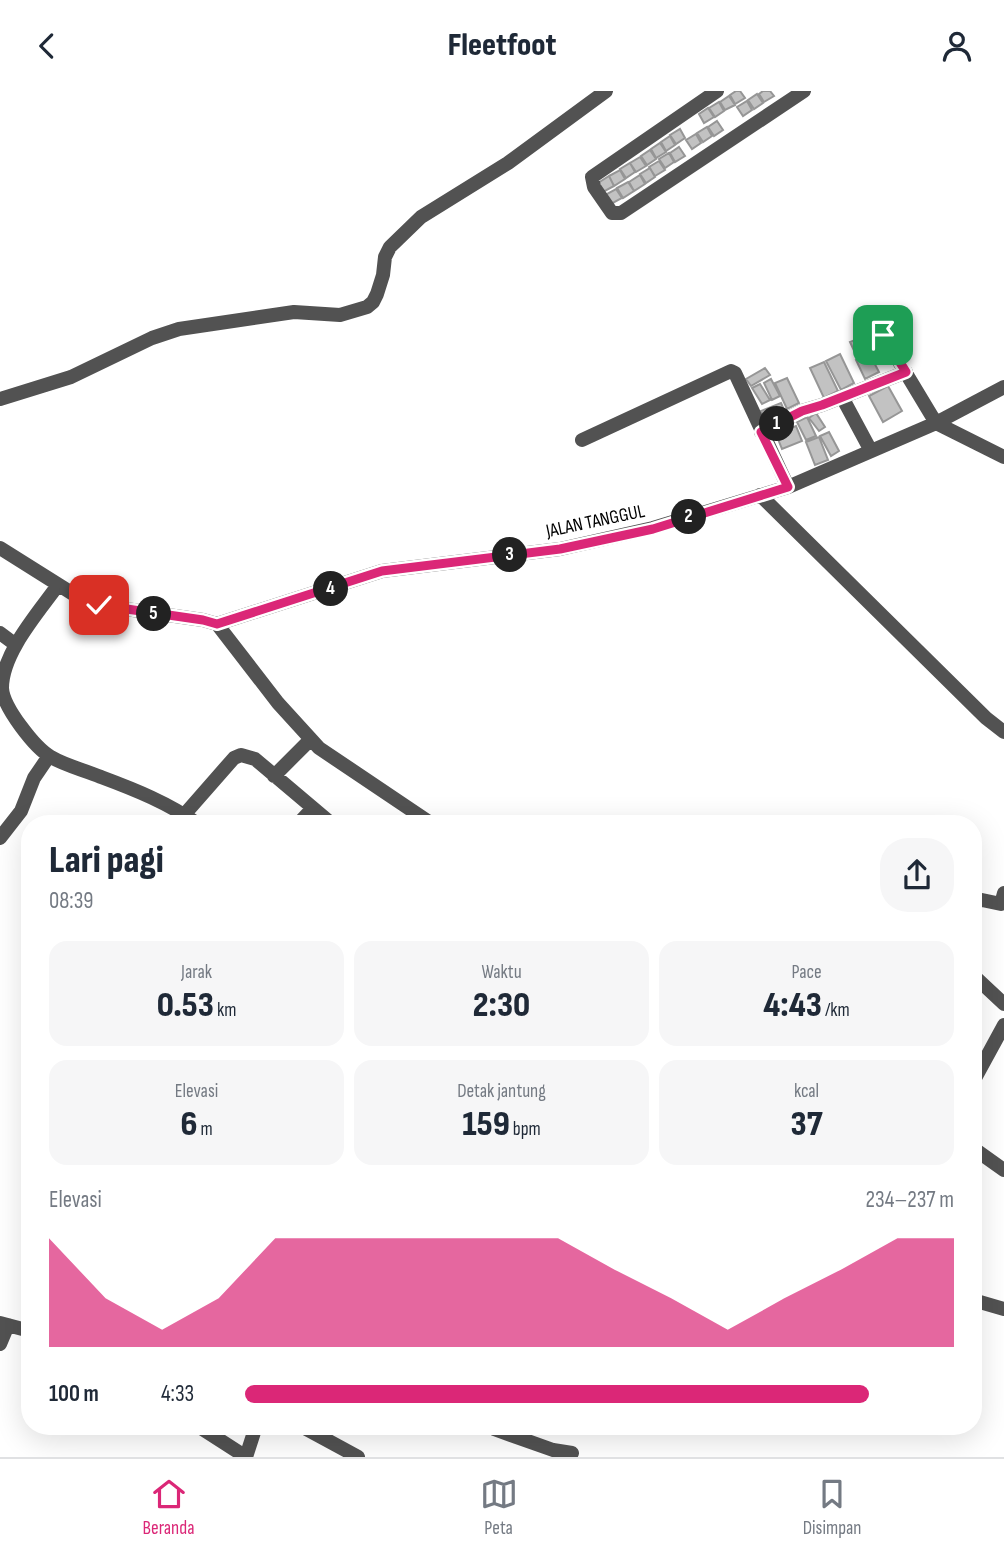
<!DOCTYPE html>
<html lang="id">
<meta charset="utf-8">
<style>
:root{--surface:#fff;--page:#f6f6f7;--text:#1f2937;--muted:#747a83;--line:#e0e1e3;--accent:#db2777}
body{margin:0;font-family:"Sofia Sans Condensed",sans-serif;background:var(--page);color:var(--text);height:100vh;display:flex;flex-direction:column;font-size:26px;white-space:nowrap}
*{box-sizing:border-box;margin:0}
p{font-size:23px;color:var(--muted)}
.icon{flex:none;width:38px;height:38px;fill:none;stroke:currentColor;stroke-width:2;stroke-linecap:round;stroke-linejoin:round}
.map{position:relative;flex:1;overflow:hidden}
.side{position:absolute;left:21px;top:724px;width:961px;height:620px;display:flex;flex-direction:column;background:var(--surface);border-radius:28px;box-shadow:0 7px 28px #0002}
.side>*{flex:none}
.pin{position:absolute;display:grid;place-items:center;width:60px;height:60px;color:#fff;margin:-30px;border-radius:14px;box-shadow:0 4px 10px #0006}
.km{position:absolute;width:35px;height:35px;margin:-18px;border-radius:50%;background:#222;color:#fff;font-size:19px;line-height:35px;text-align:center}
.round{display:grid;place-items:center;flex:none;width:74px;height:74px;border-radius:28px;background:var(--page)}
.summary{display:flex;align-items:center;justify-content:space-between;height:119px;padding:0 28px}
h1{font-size:38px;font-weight:800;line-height:52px}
.metrics{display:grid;grid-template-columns:repeat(3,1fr);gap:10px;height:119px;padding:7px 28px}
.metrics div{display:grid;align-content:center;border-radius:18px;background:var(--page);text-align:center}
.metrics b{font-size:35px;font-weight:800}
.metrics small{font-size:19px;font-weight:400}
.metrics p{font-size:19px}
.chart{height:196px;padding:14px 28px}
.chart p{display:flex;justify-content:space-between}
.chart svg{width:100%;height:126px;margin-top:7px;fill:var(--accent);opacity:.7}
ul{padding:0 28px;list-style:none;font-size:23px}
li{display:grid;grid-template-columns:112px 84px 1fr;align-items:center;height:52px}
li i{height:18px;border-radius:9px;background:var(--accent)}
header{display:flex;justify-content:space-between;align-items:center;height:91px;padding:0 28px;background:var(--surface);font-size:32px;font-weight:800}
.dock{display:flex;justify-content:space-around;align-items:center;height:98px;border-top:2px solid var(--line);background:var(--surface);font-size:19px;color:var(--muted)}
.dock a{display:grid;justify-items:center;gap:4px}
.dock .selected{color:var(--accent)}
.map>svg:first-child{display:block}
.building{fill:#c2c2c2;stroke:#969696;stroke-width:2}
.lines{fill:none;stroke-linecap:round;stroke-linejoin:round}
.street{stroke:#525252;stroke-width:14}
.route-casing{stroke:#fff;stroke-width:14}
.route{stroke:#db2777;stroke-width:9}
.labels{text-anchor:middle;stroke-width:7;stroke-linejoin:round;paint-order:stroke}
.street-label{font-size:19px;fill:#000;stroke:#fff}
</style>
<header><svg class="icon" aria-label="back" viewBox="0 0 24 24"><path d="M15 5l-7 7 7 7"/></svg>Fleetfoot<svg class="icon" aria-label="person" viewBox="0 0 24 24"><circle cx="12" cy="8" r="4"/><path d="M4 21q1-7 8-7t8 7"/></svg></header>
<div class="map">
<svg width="1004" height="1366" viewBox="0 0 1004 1366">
<rect width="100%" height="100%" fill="#fff"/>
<path class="building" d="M736,0H740L745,7L735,13L730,4Z
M763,0H770L774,5L764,11L759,3Z
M757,3L763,12L754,18L748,9Z
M729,5L735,14L725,19L720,11Z
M747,10L752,19L743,25L737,16Z
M719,11L724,20L715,26L709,17Z
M708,17L714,26L704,32L699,23Z
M717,30L723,39L714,45L708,36Z
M707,36L712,45L703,51L697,42Z
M680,38L685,47L676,53L670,44Z
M696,43L701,52L692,58L686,49Z
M670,45L675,54L666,60L661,51Z
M660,52L666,61L656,67L651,58Z
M679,56L685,65L675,71L670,62Z
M650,59L656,68L647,74L641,65Z
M669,62L674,71L665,77L659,68Z
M640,66L646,75L636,81L630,72Z
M659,70L665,79L655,85L649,76Z
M630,72L635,81L626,87L620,78Z
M650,77L655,86L646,92L640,83Z
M620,79L625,88L614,95L609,85Z
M640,84L645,93L634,100L629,91Z
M609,85L614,95L603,101L598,92Z
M628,91L634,100L623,107L617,97Z
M616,98L622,107L611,113L605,104Z
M870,243L875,256L856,264L850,251Z
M869,262L879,281L865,288L856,269Z
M840,263L854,292L841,299L826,270Z
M824,271L838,300L824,307L810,277Z
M765,277L770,284L751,295L746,288Z
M787,287L799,312L787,318L775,292Z
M771,288L780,305L772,309L764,292Z
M760,293L770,309L762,313L752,297Z
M888,295L902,320L883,331L869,305Z
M781,312L787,326L767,334L761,320Z
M816,322L825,336L819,340L809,327Z
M807,326L816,345L806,349L797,331Z
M796,335L802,350L782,358L776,343Z
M829,341L839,360L831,365L820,345Z
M819,346L828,369L815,374L806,351Z"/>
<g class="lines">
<path class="street" d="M717,0L592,86L594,96L612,122H621L804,0
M883,244L936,332L1004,366
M842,306L871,360
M0,308L71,286L152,247L179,238L294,221L340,224L367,216L373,211L377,203L383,184L385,166L390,156L421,126L508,72L606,0
M761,341L802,320L822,314L906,281
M582,349L731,280L735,282L788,396
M760,404L986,627L1004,641
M0,457L78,506L98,514L203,529L217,533L278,612L319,657L432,733
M58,494C38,522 2,562 2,597C3,616 35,657 51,666C66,675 85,679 101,686C136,699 168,712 198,733
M217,533L382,480L560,458L653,437L788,396L936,332L1004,296
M0,542L16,554
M274,685L310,649
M184,724L234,667L241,664L255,668L332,733
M298,733L313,717
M0,747L21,720L34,687L49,665
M973,810L982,809L1001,813L1004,802
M973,884L1004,913
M973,991L1004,934
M973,1057L1004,1079
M973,1209L1004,1218
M0,1232L30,1240
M0,1253L8,1234
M198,1335L246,1366L256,1335
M301,1335L358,1366
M494,1338L553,1359L572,1362"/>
</g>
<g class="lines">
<g class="route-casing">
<path id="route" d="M99,514L203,529L217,533L382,480L560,458L653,438L788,396L761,341L802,320L822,314L906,281L883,244"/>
</g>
<use href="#route" class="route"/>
</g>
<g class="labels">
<g class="street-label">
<text transform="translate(595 429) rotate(-12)" y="7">JALAN TANGGUL</text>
</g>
</g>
</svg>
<div class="pin" style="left:883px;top:244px;background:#1e9e55"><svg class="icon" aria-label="arrive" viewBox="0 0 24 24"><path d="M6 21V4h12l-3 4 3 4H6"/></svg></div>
<div class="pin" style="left:99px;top:514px;background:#d93025"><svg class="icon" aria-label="check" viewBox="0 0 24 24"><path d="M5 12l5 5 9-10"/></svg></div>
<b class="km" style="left:777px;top:333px">1</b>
<b class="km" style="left:689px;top:426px">2</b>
<b class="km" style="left:510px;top:464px">3</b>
<b class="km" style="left:331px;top:498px">4</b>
<b class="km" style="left:154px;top:523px">5</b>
<section class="side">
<div class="summary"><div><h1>Lari pagi</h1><p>08:39</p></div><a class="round"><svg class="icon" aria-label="share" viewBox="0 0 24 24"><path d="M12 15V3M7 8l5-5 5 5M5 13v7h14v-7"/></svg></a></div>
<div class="metrics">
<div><p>Jarak</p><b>0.53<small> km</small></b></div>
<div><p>Waktu</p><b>2:30</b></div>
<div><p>Pace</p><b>4:43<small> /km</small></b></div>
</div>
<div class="metrics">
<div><p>Elevasi</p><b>6<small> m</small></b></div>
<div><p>Detak jantung</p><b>159<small> bpm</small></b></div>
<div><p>kcal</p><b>37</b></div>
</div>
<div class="chart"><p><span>Elevasi</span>234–237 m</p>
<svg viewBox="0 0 160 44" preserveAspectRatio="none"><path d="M0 44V6L10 27L20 38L30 27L40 6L50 6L60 6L70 6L80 6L90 6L100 17L110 27L120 38L130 27L140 17L150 6L160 6V44z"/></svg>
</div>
<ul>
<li><b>100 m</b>4:33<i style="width:88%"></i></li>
</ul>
</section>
</div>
<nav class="dock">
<a class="selected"><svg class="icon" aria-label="home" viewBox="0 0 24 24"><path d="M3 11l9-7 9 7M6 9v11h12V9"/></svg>Beranda</a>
<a><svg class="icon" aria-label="map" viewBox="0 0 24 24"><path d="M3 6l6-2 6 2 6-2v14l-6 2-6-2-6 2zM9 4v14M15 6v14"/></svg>Peta</a>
<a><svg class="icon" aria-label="saved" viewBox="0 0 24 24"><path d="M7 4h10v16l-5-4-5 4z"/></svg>Disimpan</a>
</nav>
